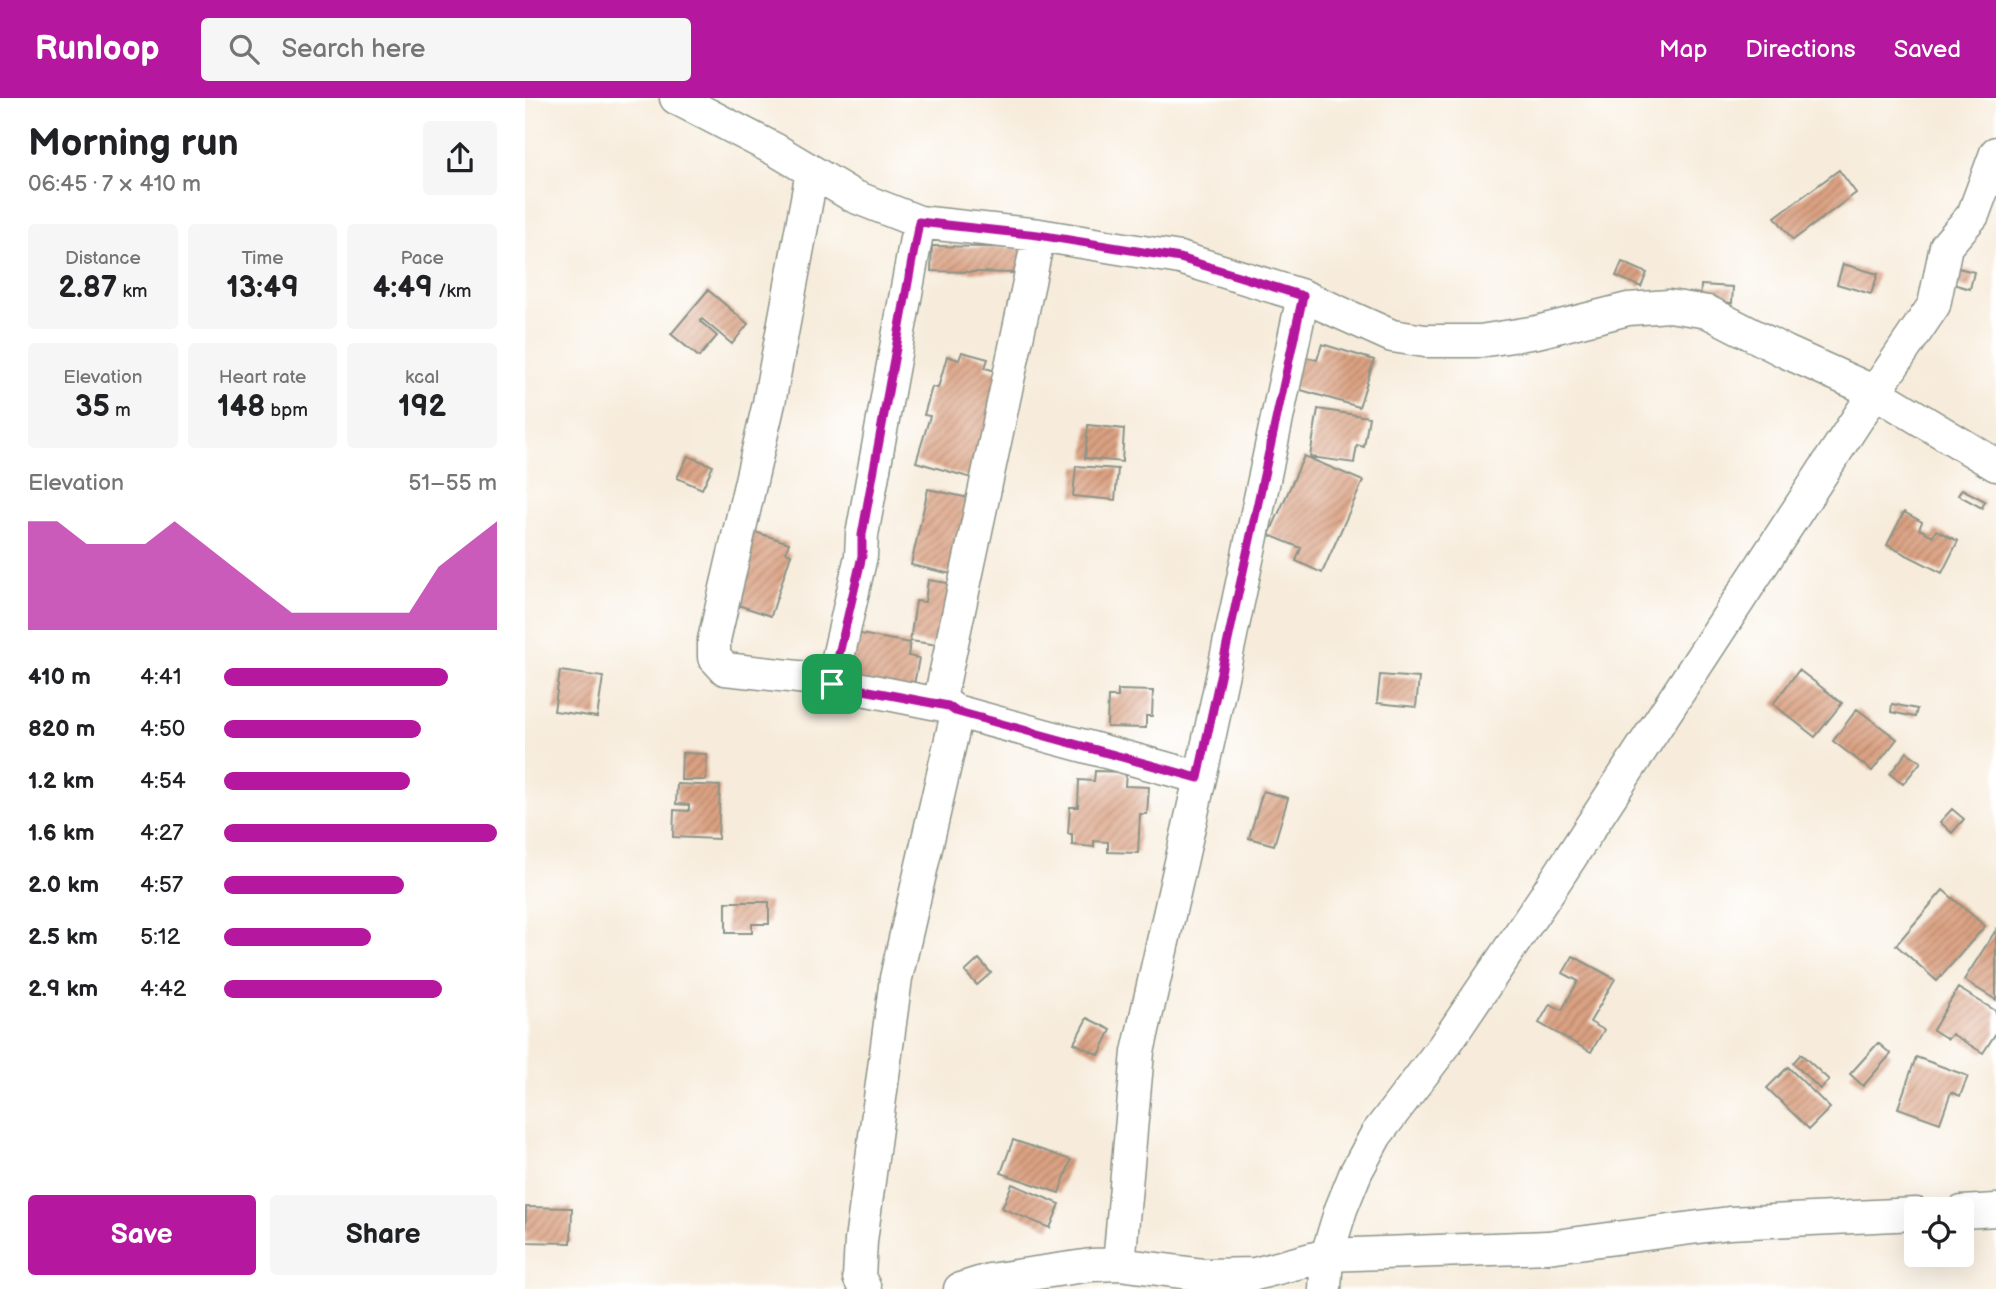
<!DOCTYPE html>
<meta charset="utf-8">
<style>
:root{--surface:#fff;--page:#f6f6f6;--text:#202124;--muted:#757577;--accent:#b5179e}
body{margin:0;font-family:"Balsamiq Sans",sans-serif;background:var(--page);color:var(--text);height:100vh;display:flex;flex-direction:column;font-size:26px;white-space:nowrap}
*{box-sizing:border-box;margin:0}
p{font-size:23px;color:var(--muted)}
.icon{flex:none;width:38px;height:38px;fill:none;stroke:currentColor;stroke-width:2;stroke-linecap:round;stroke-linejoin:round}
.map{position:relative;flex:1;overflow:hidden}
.drawer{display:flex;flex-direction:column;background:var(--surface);width:525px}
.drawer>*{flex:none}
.tools{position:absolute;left:1379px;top:1099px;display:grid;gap:14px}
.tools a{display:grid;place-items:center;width:70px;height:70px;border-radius:7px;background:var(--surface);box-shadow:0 7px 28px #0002;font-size:35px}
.pin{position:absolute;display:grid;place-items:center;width:60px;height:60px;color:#fff;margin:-30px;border-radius:14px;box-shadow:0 4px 10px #0006}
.round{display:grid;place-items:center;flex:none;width:74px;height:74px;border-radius:7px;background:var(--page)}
.summary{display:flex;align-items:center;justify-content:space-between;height:119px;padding:0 28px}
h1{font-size:38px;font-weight:700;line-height:52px}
.metrics{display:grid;grid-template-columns:repeat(3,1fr);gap:10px;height:119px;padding:7px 28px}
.metrics div{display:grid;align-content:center;border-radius:7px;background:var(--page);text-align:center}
.metrics b{font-size:30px;font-weight:700}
.metrics small{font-size:19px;font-weight:400}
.metrics p{font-size:19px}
.chart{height:196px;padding:14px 28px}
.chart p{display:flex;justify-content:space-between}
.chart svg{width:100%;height:126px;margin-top:7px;fill:var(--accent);opacity:.7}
.cta{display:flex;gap:14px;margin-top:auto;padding:14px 28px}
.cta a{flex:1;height:80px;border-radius:7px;background:var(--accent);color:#fff;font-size:28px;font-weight:700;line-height:80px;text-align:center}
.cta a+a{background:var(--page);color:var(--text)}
ul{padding:0 28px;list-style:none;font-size:23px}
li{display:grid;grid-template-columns:112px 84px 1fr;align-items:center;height:52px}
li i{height:18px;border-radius:9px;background:var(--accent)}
header{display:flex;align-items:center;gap:42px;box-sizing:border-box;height:98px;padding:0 35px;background:var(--accent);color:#fff}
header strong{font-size:33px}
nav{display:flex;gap:38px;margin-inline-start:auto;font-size:24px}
.search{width:490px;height:63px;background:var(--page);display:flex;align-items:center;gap:18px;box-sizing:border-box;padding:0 24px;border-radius:7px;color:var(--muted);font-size:26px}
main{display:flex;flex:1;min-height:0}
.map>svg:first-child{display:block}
.building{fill:url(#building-hatch)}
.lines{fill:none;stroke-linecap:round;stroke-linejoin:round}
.minor-casing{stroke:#8b9488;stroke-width:35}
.minor{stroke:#fff;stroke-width:32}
.route-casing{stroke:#fff;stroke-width:14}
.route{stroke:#b5179e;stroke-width:9}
</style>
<header>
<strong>Runloop</strong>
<div class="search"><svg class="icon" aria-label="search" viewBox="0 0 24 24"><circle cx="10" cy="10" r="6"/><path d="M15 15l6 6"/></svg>Search here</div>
<nav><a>Map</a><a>Directions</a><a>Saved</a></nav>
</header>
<main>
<section class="drawer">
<div class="summary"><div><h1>Morning run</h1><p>06:45 · 7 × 410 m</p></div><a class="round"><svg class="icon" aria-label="share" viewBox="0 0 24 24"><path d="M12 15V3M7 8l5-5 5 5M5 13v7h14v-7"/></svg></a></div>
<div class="metrics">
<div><p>Distance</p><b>2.87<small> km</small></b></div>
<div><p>Time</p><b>13:49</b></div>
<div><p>Pace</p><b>4:49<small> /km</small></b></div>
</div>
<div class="metrics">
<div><p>Elevation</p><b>35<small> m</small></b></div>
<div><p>Heart rate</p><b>148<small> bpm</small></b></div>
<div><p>kcal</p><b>192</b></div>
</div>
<div class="chart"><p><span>Elevation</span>51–55 m</p>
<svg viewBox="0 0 160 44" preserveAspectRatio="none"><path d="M0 44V6L10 6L20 14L30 14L40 14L50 6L60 14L70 22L80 30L90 38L100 38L110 38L120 38L130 38L140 22L150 14L160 6V44z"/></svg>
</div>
<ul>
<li><b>410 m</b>4:41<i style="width:82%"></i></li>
<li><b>820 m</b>4:50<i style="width:72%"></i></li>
<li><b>1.2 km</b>4:54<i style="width:68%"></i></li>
<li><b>1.6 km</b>4:27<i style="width:100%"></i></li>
<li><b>2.0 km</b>4:57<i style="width:66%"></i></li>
<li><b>2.5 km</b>5:12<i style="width:54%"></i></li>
<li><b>2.9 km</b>4:42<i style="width:80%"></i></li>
</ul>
<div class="cta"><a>Save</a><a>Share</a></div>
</section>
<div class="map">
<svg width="1471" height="1191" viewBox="0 0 1471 1191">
<defs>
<pattern id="building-hatch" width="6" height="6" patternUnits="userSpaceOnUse" patternTransform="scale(1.75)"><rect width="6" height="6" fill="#dba182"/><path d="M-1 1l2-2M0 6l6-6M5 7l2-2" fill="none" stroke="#b1846b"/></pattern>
</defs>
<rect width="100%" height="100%" fill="#fff"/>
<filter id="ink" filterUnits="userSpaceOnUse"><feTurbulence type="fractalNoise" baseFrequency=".0143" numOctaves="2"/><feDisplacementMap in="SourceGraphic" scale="14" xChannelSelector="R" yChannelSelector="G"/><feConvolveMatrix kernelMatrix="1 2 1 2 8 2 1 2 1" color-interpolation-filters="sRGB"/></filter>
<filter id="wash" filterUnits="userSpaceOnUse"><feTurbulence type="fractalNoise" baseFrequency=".00686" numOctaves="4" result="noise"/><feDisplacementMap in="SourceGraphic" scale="28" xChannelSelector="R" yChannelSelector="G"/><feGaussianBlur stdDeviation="1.57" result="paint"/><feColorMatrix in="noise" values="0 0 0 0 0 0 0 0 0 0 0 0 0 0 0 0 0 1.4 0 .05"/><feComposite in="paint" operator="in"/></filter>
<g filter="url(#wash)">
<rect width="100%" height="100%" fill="#f7ecdb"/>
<g id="blocks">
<path class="building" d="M1314,72L1331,95L1268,142L1250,119Z
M407,148L510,150L492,175L406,173Z
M1097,164L1122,175L1116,189L1091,178Z
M1318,166L1353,176L1346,196L1312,186Z
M1425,168L1449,174L1445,191L1421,184Z
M1176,187L1208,189L1207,205L1175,203Z
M183,192L223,226L207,246L177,221L175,223L192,238L174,259L146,236Z
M797,246L849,262L834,309L766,289L776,258L792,262Z
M437,254L463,261L460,270L481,276L450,381L391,364L405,318L399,317L407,289L413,290L422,258L434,262Z
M793,311L844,319L839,349L832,347L829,365L785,359Z
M563,327L599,331L597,364L560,360Z
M163,358L188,368L177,391L152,380Z
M779,358L838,383L797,475L771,463L776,450L744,437Z
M551,368L593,371L590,402L548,398Z
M403,391L448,401L431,477L386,467Z
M1437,391L1460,403L1457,410L1433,397Z
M1379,414L1397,424L1394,431L1408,438L1411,432L1433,443L1417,475L1362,447Z
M227,433L264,445L261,454L266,456L246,518L204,504Z
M403,482L429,486L421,548L385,543L391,503L400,504Z
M330,535L385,545L383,558L394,560L388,592L322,580Z
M1274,572L1317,605L1290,639L1248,606Z
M35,573L78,579L72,619L29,613Z
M855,577L894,580L891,609L852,605Z
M593,592L628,593L627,618H621V630L582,629L583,599H593Z
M1367,606L1392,611L1390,619L1366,614Z
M1332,611L1372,641L1347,673L1308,643Z
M1382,654L1396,664L1378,686L1365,676Z
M157,655L182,656L181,682H156Z
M570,673L601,674L600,688L624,689L622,716H615L613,755L583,754V744L569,743V749L547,747V736H543L545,709H553L554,682L569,683Z
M152,686L195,688L193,741L148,739L149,712L164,713V707L151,706Z
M738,693L763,700L749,747L724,740Z
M1427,711L1439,721L1427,735L1415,724Z
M1418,792L1460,828L1412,883L1371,847Z
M201,804H244V826H227V835H201Z
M1471,832V902L1439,882Z
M1048,858L1090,881L1065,924L1079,932L1066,954L1014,925L1025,906L1037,912L1053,883L1038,875Z
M454,861L466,875L452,887L440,874Z
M1433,890L1471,913V935L1458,955L1427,936L1423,941L1408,932Z
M562,920L586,932L574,957L549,945Z
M1353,945L1366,956L1338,988L1325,976Z
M1276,956L1304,982L1295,991L1268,965Z
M1391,959L1443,978L1435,998L1426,994L1415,1025L1373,1010Z
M1263,969L1305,1010L1284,1031L1242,990Z
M488,1042L546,1062L534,1095L476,1075Z
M487,1086L535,1106L525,1130L477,1110Z
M1,1109L47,1110L46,1145L0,1144Z"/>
</g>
</g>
<g filter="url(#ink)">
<use href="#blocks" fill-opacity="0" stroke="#8b9488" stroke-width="2"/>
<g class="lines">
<g class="minor-casing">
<path id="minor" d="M151,0L251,52L328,98L394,124L514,137L655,160L778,198L867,238L900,243H955L1012,234L1103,211L1144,208L1183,214L1261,254L1350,294L1471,367
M287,74L244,305L189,542V559L200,571L282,580L423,608L430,613V624L371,880L336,1143L334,1179L340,1191
M307,586L336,458L337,437L394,124
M414,606L514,137
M430,613L673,679
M1437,1114L1471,1112
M594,1166L613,954L685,636L778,198
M435,1191L464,1182L566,1167L594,1166L679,1177L730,1176L802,1157L1023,1149L1204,1125L1391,1116
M800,1191L802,1157L816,1111L831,1074L851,1037L919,948L1021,797L1350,294L1409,207L1421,148L1448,117L1471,55"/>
</g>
<use href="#minor" class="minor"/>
</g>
</g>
<g class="lines" filter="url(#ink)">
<g class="route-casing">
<path id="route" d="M394,124L513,137L655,160L778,198L673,680L430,613L423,608L307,586L337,458V437Z"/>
</g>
<use href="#route" class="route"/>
</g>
</svg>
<div class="tools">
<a><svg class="icon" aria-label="locate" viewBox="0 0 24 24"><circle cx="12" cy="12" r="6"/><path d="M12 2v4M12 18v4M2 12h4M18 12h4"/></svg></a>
</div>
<div class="pin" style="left:307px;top:586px;background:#1e9e55"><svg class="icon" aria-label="arrive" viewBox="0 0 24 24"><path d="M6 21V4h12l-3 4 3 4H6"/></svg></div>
</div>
</main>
